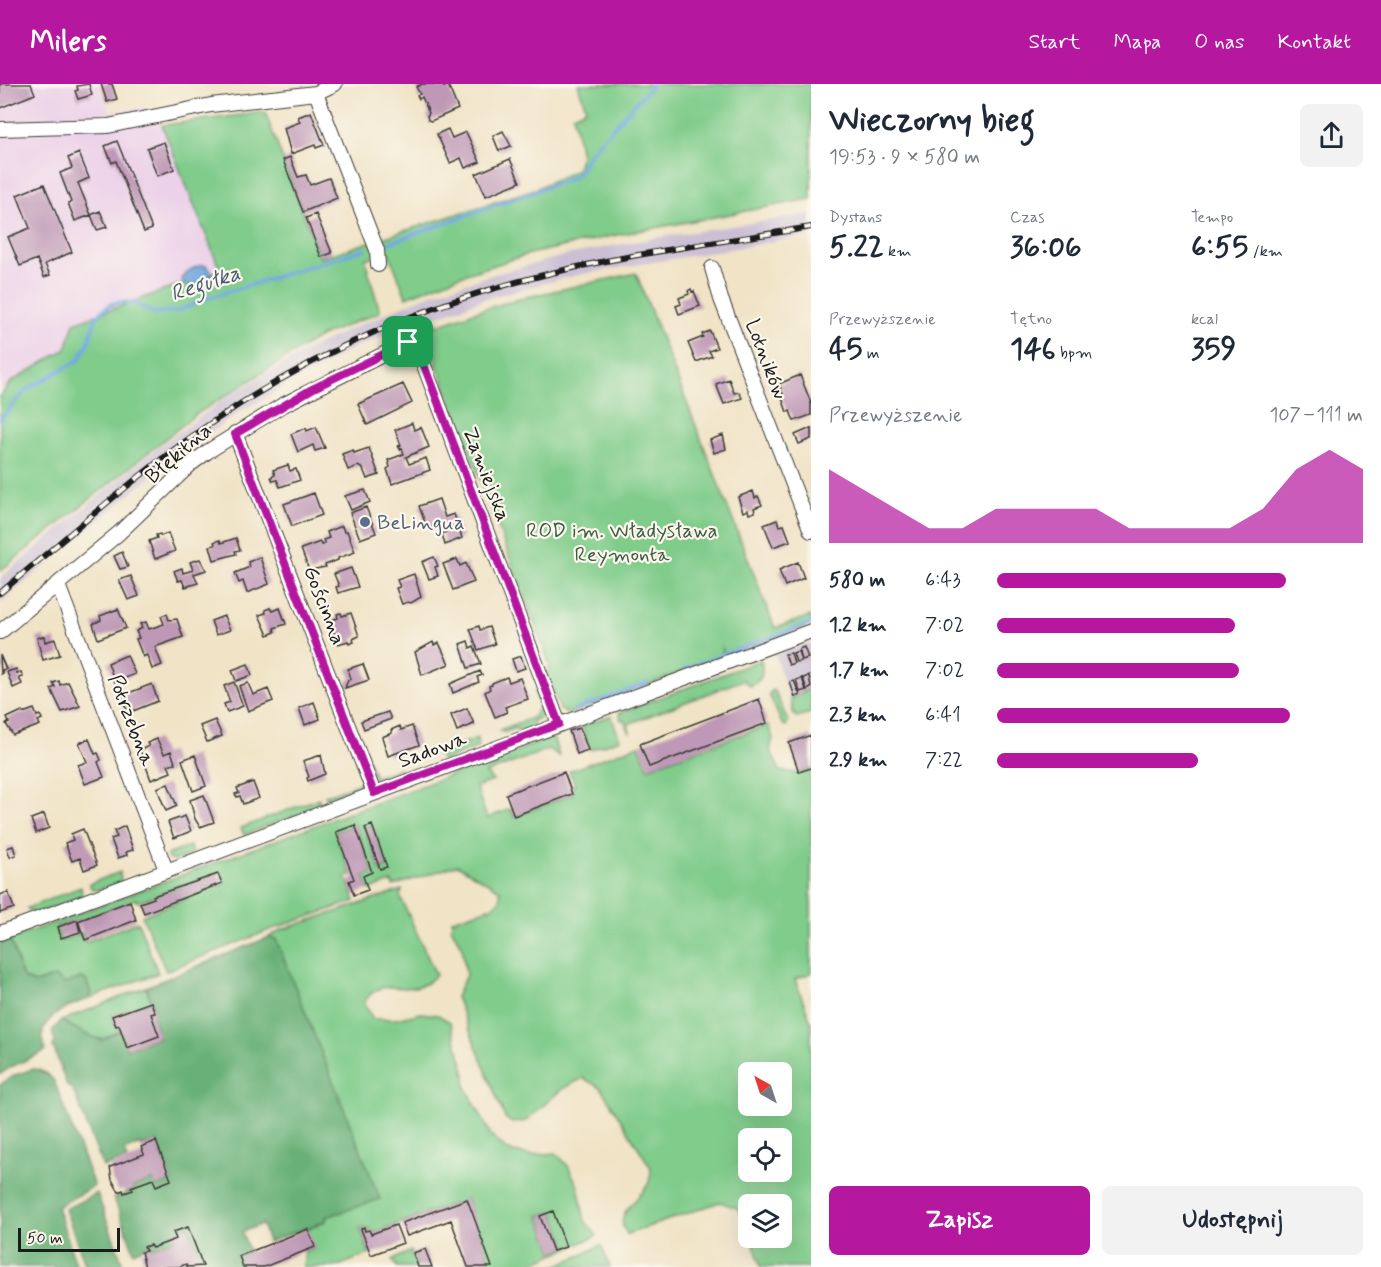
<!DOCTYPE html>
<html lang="pl">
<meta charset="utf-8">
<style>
:root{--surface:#fff;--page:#f2f2f3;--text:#1f2937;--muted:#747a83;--accent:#b5179e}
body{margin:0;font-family:Mynerve,sans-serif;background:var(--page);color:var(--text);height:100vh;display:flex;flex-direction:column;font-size:22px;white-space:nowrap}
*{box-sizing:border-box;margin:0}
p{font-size:20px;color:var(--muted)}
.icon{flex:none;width:33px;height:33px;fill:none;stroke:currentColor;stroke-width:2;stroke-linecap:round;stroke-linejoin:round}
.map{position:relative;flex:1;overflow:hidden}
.details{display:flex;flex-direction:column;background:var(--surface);width:570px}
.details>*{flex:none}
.needle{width:39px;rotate:321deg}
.tools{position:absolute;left:738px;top:978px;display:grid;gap:12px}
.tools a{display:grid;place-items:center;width:54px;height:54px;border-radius:9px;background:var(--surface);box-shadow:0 6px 24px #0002;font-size:30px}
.scale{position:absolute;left:18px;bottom:15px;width:102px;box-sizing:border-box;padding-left:6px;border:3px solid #1c1c1c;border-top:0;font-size:16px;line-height:21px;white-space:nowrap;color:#1c1c1c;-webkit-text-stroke:4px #fbf7ec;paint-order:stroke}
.pin{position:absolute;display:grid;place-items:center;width:51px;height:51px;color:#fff;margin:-26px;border-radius:12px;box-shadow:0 3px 9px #0006}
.round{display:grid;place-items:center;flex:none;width:63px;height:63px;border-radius:9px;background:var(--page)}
.summary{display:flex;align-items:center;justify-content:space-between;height:102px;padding:0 18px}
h1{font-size:33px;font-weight:700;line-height:45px}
.stats{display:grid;grid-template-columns:repeat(3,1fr);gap:9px;height:102px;padding:6px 18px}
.stats div{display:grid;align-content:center}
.stats b{font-size:30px;font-weight:700}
.stats small{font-size:16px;font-weight:400}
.stats p{font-size:16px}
.chart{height:168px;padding:12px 18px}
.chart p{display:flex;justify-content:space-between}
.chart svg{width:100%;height:108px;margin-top:6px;fill:var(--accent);opacity:.7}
.primary-button{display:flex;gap:12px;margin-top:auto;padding:12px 18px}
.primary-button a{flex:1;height:69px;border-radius:9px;background:var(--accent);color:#fff;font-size:24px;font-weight:700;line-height:69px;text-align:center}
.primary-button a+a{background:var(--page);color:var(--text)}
ul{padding:0 18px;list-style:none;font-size:20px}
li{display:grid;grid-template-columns:96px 72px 1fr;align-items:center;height:45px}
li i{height:15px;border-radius:8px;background:var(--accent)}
header{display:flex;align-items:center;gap:36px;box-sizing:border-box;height:84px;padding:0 30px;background:var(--accent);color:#fff}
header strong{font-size:28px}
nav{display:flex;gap:33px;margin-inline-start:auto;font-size:21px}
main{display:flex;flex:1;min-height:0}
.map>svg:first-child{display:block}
.built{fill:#ecd1e9}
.industrial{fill:#cbbfd4}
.green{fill:#80cc8b;stroke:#4e7454;stroke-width:1.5;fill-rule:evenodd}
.forest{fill:#68b077;stroke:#42664a;stroke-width:1.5}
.water{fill:#72a8e0;stroke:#47627e;stroke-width:1.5}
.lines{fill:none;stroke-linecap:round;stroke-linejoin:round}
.stream{stroke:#72a8e0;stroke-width:4}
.building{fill:#be98b6}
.minor-casing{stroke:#3c3a36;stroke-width:16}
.minor{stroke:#fff;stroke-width:14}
.rail-casing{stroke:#1c1c1c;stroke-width:6}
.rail{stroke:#fbf7ec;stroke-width:4;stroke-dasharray:11;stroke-linecap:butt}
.route-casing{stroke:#fff;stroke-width:12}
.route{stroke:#b5179e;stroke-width:8}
.service-dot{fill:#5c6f8a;stroke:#fbf7ec;stroke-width:2}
.labels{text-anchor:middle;stroke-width:4.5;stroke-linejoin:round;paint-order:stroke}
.street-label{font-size:21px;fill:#1c1c1c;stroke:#fbf7ec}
.service-label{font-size:21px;fill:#4e5e75;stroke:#fbf7ec;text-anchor:start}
.park-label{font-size:21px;fill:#3f5a43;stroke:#fbf7ec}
.water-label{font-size:22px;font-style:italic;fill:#435b74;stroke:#fbf7ec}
</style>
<header>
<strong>Milers</strong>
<nav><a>Start</a><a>Mapa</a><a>O nas</a><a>Kontakt</a></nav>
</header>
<main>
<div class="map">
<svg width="811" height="1183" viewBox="0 0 811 1183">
<rect width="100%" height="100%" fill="#fbf7ec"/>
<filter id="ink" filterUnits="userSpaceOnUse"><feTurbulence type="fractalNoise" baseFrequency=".0167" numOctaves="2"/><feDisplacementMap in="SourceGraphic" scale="12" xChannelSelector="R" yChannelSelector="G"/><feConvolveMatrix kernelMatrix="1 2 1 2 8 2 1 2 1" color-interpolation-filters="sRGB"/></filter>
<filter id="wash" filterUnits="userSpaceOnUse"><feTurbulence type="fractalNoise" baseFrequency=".008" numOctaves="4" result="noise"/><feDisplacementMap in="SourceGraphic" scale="24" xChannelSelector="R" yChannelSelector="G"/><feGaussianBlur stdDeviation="1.35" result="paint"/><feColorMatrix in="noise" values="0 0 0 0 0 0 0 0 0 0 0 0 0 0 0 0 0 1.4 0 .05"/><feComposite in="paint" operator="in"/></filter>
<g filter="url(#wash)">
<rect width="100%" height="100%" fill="#f0e3c6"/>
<path class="built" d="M0,0H99L110,28L145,23L162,41L220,186L74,239L66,265L11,298L0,313Z"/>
<path class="industrial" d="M811,130V151L577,191L487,214L359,261L240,328L165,381L0,519V494L156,365L230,311L304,268L348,246L431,210L488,192L571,170L654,154Z
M811,558V604L790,615L775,571Z"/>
<path class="green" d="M578,0H811V115L612,152L529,170L457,193L406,213L389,169L365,175L380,228L321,252L195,331L0,487V313L11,298L66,265L74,239L220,186L162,41L265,28L320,174L535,105L576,86L581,71L573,31L586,25Z
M636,189L775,544L811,532V541L726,571L722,564V573L569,630L560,626L547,591L550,581L424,246L477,227L526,213Z
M761,576C764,589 763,596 750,602L743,596L628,640L630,649L624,636H621L619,629Z
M811,604V629L797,633L794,631L790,615Z
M536,606L545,628V632L532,637L534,642L519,648L515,644C510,646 504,651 499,646L534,633L539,622L534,607Z
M773,606L775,608L788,637L786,642L782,640L769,610Z
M611,632L620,655L590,666L582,642Z
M768,641L773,654L770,665L780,687L799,689L811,685V889L795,895L811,938V1183H761L752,1154H782V1120H748V1141L737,1124L720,1118L627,1150C611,1128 640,1118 649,1098C650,1094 651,1088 651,1084L601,1004L583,994L562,1005L526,1037L512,1039L505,1034L456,913L466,891L462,862L451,844L452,836L492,823L500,816V806L457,781L393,802L392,798L369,806L364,792L373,788L355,741L335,748L351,791L346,793L355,817L275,844L166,887L142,832L225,799L221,788L138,818L136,815L78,837L77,836L56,843L61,857L81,849L85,858L138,838L158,889L88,915L91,909L81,894L65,900L49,894L35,899L23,894L10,855L553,653L559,672L549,665L486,689L493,697L476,703L487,734L510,725L514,733L573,710L572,703L575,700L569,687L639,661L648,684ZM372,741L387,783L380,786L364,744ZM748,988H782V1022H748ZM748,1054H782V1088H748Z
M477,654L478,663L443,677L437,670Z
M363,661L375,693L400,684L402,691L384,699L376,698L361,662Z
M360,699L362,705L360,707L329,719L325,712Z
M319,714L320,722L244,751L241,744Z
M190,762L192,770L175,777L168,775L167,771Z
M120,788L121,798L97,806L92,805L89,800Z
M81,803L82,812L36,829L31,828L27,824Z
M402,806L400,812L436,891C433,894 429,898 425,900C401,911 380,891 364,919L373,935H396L421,929L438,931L450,938L464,984L466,1003L491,1051L506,1065L514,1068L531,1071L556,1069L568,1082L578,1102L585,1137L597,1152L523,1183H492L467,1115L372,1149L370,1145L366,1146L363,1143L360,1145L370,1170L335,1183H303L305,1167L314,1164L307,1145L326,1137V1133L379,1115L269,853L281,846ZM553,1127L567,1163L553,1168L539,1132Z
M146,903L151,918L112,932L115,942H118L120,947C114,949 108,955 102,955C87,956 73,941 61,937Z
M601,1161L610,1183H553L575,1174Z
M411,1167L417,1183H397L392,1176Z"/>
<path class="forest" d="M269,853L276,855L380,1115L326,1133V1137L268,1158L262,1140L242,1148L249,1167L246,1168L250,1183H202L188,1142L173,1148L175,1155L152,1164L150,1160L134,1168L114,1114L133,1107L132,1103L153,1096L156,1103L171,1097L157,1057L141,1062L140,1060L124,1067L127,1075L103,1083L73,1006L67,1002L53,962L55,958L52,947L61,937L86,950L101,956L120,947L127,965L159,953L152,930L155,928L146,903Z
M10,855L23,894L35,899L55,893L65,900L81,894L86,896L91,909L88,915C71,921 43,931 42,953C42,957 44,963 45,967L11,983L0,990V859Z
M33,985C43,986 47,990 54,997L94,1102L57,1123L77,1183H0V1001L15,991Z
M97,1109L124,1183H86L65,1125Z"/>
<path class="water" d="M202,181C207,181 210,185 212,190C207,198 194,202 185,201L182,195C187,187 193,183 202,181Z"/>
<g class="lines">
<path class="stream" d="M389,159L572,94L580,87L589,70L653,0
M0,336L26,306L79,276L88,259L96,234L102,227L112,220L121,218H133L153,229L179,227L205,215L365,165
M725,570L811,539
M685,585L722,571
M575,626L647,599"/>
</g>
<g id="blocks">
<path class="building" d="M0,0H31L35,10L0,24Z
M89,0L92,11L78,15L75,7L78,6L77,2Z
M101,0H112L117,15L107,18Z
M422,0H442L444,3L448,1L458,25L431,37L428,36L427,32L429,29L422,13L419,15L417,11L420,10L416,3Z
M311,28L324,61L316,64L315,61L291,70L284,44L300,38L298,33Z
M448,45L452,54L466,48L480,78L465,84L461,74L450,79L437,50Z
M503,47L511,62L499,67L493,52Z
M117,57L152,145L144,148L116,77L112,79L105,62Z
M164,58L174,85L157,92L147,64Z
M79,69L89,94L78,99L91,131L75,137L68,119L71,118L60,89L72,84L68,74Z
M290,73L298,93L306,91L310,101L329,94L337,114L303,128L283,76Z
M510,75L520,98L486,112L476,90Z
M44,100L72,168L45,180L50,191L44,193L37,175L20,182L8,153L30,144L17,111Z
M100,127L107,143L97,146L91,131Z
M316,130L332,169L321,173L306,134Z
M691,205L692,208L694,207L700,222L679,230L676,222L681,220L679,214L689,210L688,207Z
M710,247L717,264L709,267L712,272L696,278L688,259L703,253L702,250Z
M800,291L811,319V331L794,337L790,327L787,328L781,311L783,310L779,300Z
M729,295L734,309L739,308L742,314L724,320L716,300Z
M403,300L412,319L367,341L358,320Z
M412,339L414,346L421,343L429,363L406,373L409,380L426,374L430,386L392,400L387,385L390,383L388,376L404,370L402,364L400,365L398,362L401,361L395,346Z
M316,343L325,364L315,367L313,361L298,368L291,350L306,344L307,347Z
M811,344V355L799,360L795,351Z
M723,351L726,365L714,369L710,356Z
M369,364L379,391L367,395L363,385L358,382L348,386L342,370L353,366L354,369Z
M288,381L290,387L296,385L300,396L280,403L277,396L273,397L271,393L275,391L273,386Z
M365,406L370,418L351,426L345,412Z
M753,407L755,414L758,412L762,421L754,424L755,428L749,430L748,426L743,428L738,413Z
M314,409L322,431L292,442L284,420Z
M439,415L445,433L454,430L462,454L445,461L442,450L446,448L442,439L427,444L419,422Z
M366,423L376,449L360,455L350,429Z
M777,436L780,442L784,441L790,457L773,463L764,441Z
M342,442L344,448L347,447L355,468L338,474V476L325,481L326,483L315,485L316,487L310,489L301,465L320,458L321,461L325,460L323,456L329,454L327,448Z
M168,449L175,467L155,475L149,457L157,454L156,451L160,450L161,452Z
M236,454L240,466L235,467L236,470L214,476L210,462L215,461L214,458L220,456L221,459Z
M122,468L128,483L120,485L114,472Z
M260,473L269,500L247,509L243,497L239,499L235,489L250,483L248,478Z
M434,473L438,482L435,483L438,492L429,495L422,478Z
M200,475L206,486L194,490L198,499L185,503L182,496L178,497L174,487L182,484L183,489L193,486L190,478Z
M457,475L460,482L466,479L474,498L453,506L443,480Z
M798,478L804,494L785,502L779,486Z
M351,484L358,503L338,509L336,503L339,502L334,490Z
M414,490L421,513L411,519L408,518L402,520L396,504L400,503L397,496Z
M131,492L139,512L128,516L119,496Z
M270,524L272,527L280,524L286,540L274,544L275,548L268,551L259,531L266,529L265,526Z
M118,525L126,544L98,555L93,540L101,536L100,532Z
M341,529L342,532L351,529L359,552L353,555L354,558L349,560L348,557L338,560L329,537L338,534L337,530Z
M167,530L169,536L177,535L183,553L155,563L162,581L152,585L147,571L143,573L136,555L139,554L136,547L142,544L140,540L146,538L149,545L164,540L161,532Z
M224,532L230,546L216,551L211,537Z
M479,542L480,546L489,543L495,560L478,566L470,545Z
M44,552L45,558L55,555L60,571L43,576L37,554Z
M468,557L470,564L474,562L481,580L468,584L460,560Z
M433,558L434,561L439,559L449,580L422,591L415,568Z
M804,563L808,574L802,576L799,565Z
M798,567L801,577L796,578L793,569Z
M791,569L794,579L789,581L785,570Z
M0,571L6,585L2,586L3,589L1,590Z
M127,571L135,590L115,598L108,579Z
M521,572L525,584L516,587L512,575Z
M248,580L252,591L236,597L232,586Z
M363,580L369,596L345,604L348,596L351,595L348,585Z
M16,585L17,589L21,588L23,593L19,594L22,600L13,604L7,588Z
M480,587L482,591L477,593L479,598L453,609L450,600Z
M809,592L811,604L807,606L803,594Z
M507,593L509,598L520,594L528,615L505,623L507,628L495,633L485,608L490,605L489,602L492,601V599Z
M802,594L806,606L800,608L796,596Z
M59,597L60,601L68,598L80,622L62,628L51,605L55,603L53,599Z
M794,597L800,611L795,613L790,598Z
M234,598L243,622L227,628L224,620L230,618L224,602Z
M248,599L253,611L268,605L273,617L248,627L239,602Z
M152,600L158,617L128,629L121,612Z
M759,615L767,639L649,683L640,660Z
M314,618L320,635L305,641L299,624Z
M467,624L474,640L457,647L451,631Z
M34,625L37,632L40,631L42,635L38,637L40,641L13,651L6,640L9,639L7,634L22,627L23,629Z
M388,628L391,635L364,645L361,637Z
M215,636L222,652L207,658L200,642Z
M400,642L401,646L412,642L419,661L388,672L382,653L392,649L391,646Z
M580,644L588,666L577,670L569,647Z
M811,651V684L799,688L789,659Z
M89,655L95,670L98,669L101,676L98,678L104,693L85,700L78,681L87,678L79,659Z
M157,655L164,670L171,667L175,679L168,681L171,688L151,696L140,666L149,662L147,659Z
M195,671L206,702L193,707L182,676Z
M321,671L325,690L308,697L307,694L309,693L303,677Z
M564,688L572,710L514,732L506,710Z
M253,698L259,714L243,720L240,712L237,713L235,710L239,709L237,704Z
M168,700L177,722L166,727L157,704Z
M204,711L214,738L200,743L195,735L190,716Z
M44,730L49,744L36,749L31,735Z
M185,732L191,747L174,754L168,738Z
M355,741L372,788L363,792L368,806L354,811L349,797L354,795L336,748Z
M372,741L387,783L380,785L365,744Z
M125,742L133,766L126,768L127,771L118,774L111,755L117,753L114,747Z
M83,745L97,781L84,786L80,774L72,777L65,759L73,756L71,750Z
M13,762L16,771L10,773L7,764Z
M218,790L222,799L144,829L140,819L154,814L153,812Z
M8,808L14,824L0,829V811Z
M130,817L136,836L85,856L78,837Z
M77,836L80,848L61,854L58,843Z
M151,918L155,929L151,930L159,952L127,964L119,941L116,942L112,932Z
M156,1057L171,1096L156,1102L153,1095L131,1103L133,1106L124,1109L123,1106L119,1108L112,1096L110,1083L144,1070L141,1063Z
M467,1115L472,1128L492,1183H468L451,1136L407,1152L402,1139Z
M553,1127L566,1163L553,1167L540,1132Z
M396,1141L403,1159L371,1171L361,1145L364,1143L365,1147L369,1146L371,1150Z
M188,1143L203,1182L187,1183L186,1180L179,1183H145L141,1168L146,1167L144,1163L150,1161L152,1164L176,1155L173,1148Z
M308,1145L315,1163L264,1183H243L239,1172Z
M425,1165L432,1183H418L413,1169Z"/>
</g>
</g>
<g filter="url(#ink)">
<use href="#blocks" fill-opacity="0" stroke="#3c3a36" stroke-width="1.5"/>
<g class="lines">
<g class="minor-casing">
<path id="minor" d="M316,9L377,166L378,181
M0,45L108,42L211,21L316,9L335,0
M712,184L721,215L811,447
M235,349L374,709
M58,501L166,786
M0,548L119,449L191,380L207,368L281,322L408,258L422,276L559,640
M0,849L811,547"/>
</g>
<use href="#minor" class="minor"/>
<g class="rail-casing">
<path id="rail" d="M0,509C71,450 140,387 217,335C312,271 418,223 528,195C621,170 717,159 811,143"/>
</g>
<use href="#rail" class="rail"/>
</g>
</g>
<g class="lines" filter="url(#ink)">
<g class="route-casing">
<path id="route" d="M408,258L422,276L559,640L374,709L235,350L312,305Z"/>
</g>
<use href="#route" class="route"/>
</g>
<circle class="service-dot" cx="365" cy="438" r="6"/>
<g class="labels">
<g class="street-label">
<text transform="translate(767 275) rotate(69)" y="7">Lotników</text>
<text transform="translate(178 369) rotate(-41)" y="7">Błękitna</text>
<text transform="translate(487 390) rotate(69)" y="7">Zamiejska</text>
<text transform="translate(325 521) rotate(69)" y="7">Gościnna</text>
<text transform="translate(132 636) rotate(69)" y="7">Potrzebna</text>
<text transform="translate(432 665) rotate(-20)" y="7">Sadowa</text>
</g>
<g class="service-label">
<text x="377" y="445">BeLingua</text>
</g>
<g class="park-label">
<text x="622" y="453">ROD im. Władysława<tspan x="622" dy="24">Reymonta</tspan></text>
</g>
<g class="water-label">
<text transform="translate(205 198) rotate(-18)" y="8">Regułka</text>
</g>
</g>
</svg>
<div class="tools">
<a><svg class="needle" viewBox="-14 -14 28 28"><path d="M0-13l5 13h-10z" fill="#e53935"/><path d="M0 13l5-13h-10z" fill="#747a83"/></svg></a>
<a><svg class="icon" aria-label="locate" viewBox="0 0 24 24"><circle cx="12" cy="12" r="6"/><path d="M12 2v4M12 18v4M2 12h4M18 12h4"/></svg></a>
<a><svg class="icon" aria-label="layers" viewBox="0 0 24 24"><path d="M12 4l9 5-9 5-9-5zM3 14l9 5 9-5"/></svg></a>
</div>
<div class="scale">50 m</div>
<div class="pin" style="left:408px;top:258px;background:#1e9e55"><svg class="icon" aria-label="arrive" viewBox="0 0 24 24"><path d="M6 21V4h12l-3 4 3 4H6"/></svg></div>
</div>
<section class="details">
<div class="summary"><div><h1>Wieczorny bieg</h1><p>19:53 · 9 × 580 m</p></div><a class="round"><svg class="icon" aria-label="share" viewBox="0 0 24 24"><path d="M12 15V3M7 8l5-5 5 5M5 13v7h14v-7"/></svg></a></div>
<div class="stats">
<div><p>Dystans</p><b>5.22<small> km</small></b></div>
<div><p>Czas</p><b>36:06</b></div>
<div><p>Tempo</p><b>6:55<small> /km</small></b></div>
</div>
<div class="stats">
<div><p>Przewyższenie</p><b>45<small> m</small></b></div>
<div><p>Tętno</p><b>146<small> bpm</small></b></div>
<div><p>kcal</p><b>359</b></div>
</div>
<div class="chart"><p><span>Przewyższenie</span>107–111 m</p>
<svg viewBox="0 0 160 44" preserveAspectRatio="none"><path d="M0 44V14L10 22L20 30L30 38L40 38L50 30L60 30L70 30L80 30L90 38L100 38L110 38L120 38L130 30L140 14L150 6L160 14V44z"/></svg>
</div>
<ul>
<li><b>580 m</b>6:43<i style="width:79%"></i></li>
<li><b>1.2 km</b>7:02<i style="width:65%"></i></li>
<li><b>1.7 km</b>7:02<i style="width:66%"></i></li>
<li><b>2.3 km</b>6:41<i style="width:80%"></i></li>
<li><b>2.9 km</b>7:22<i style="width:55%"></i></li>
</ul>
<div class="primary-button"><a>Zapisz</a><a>Udostępnij</a></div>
</section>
</main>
